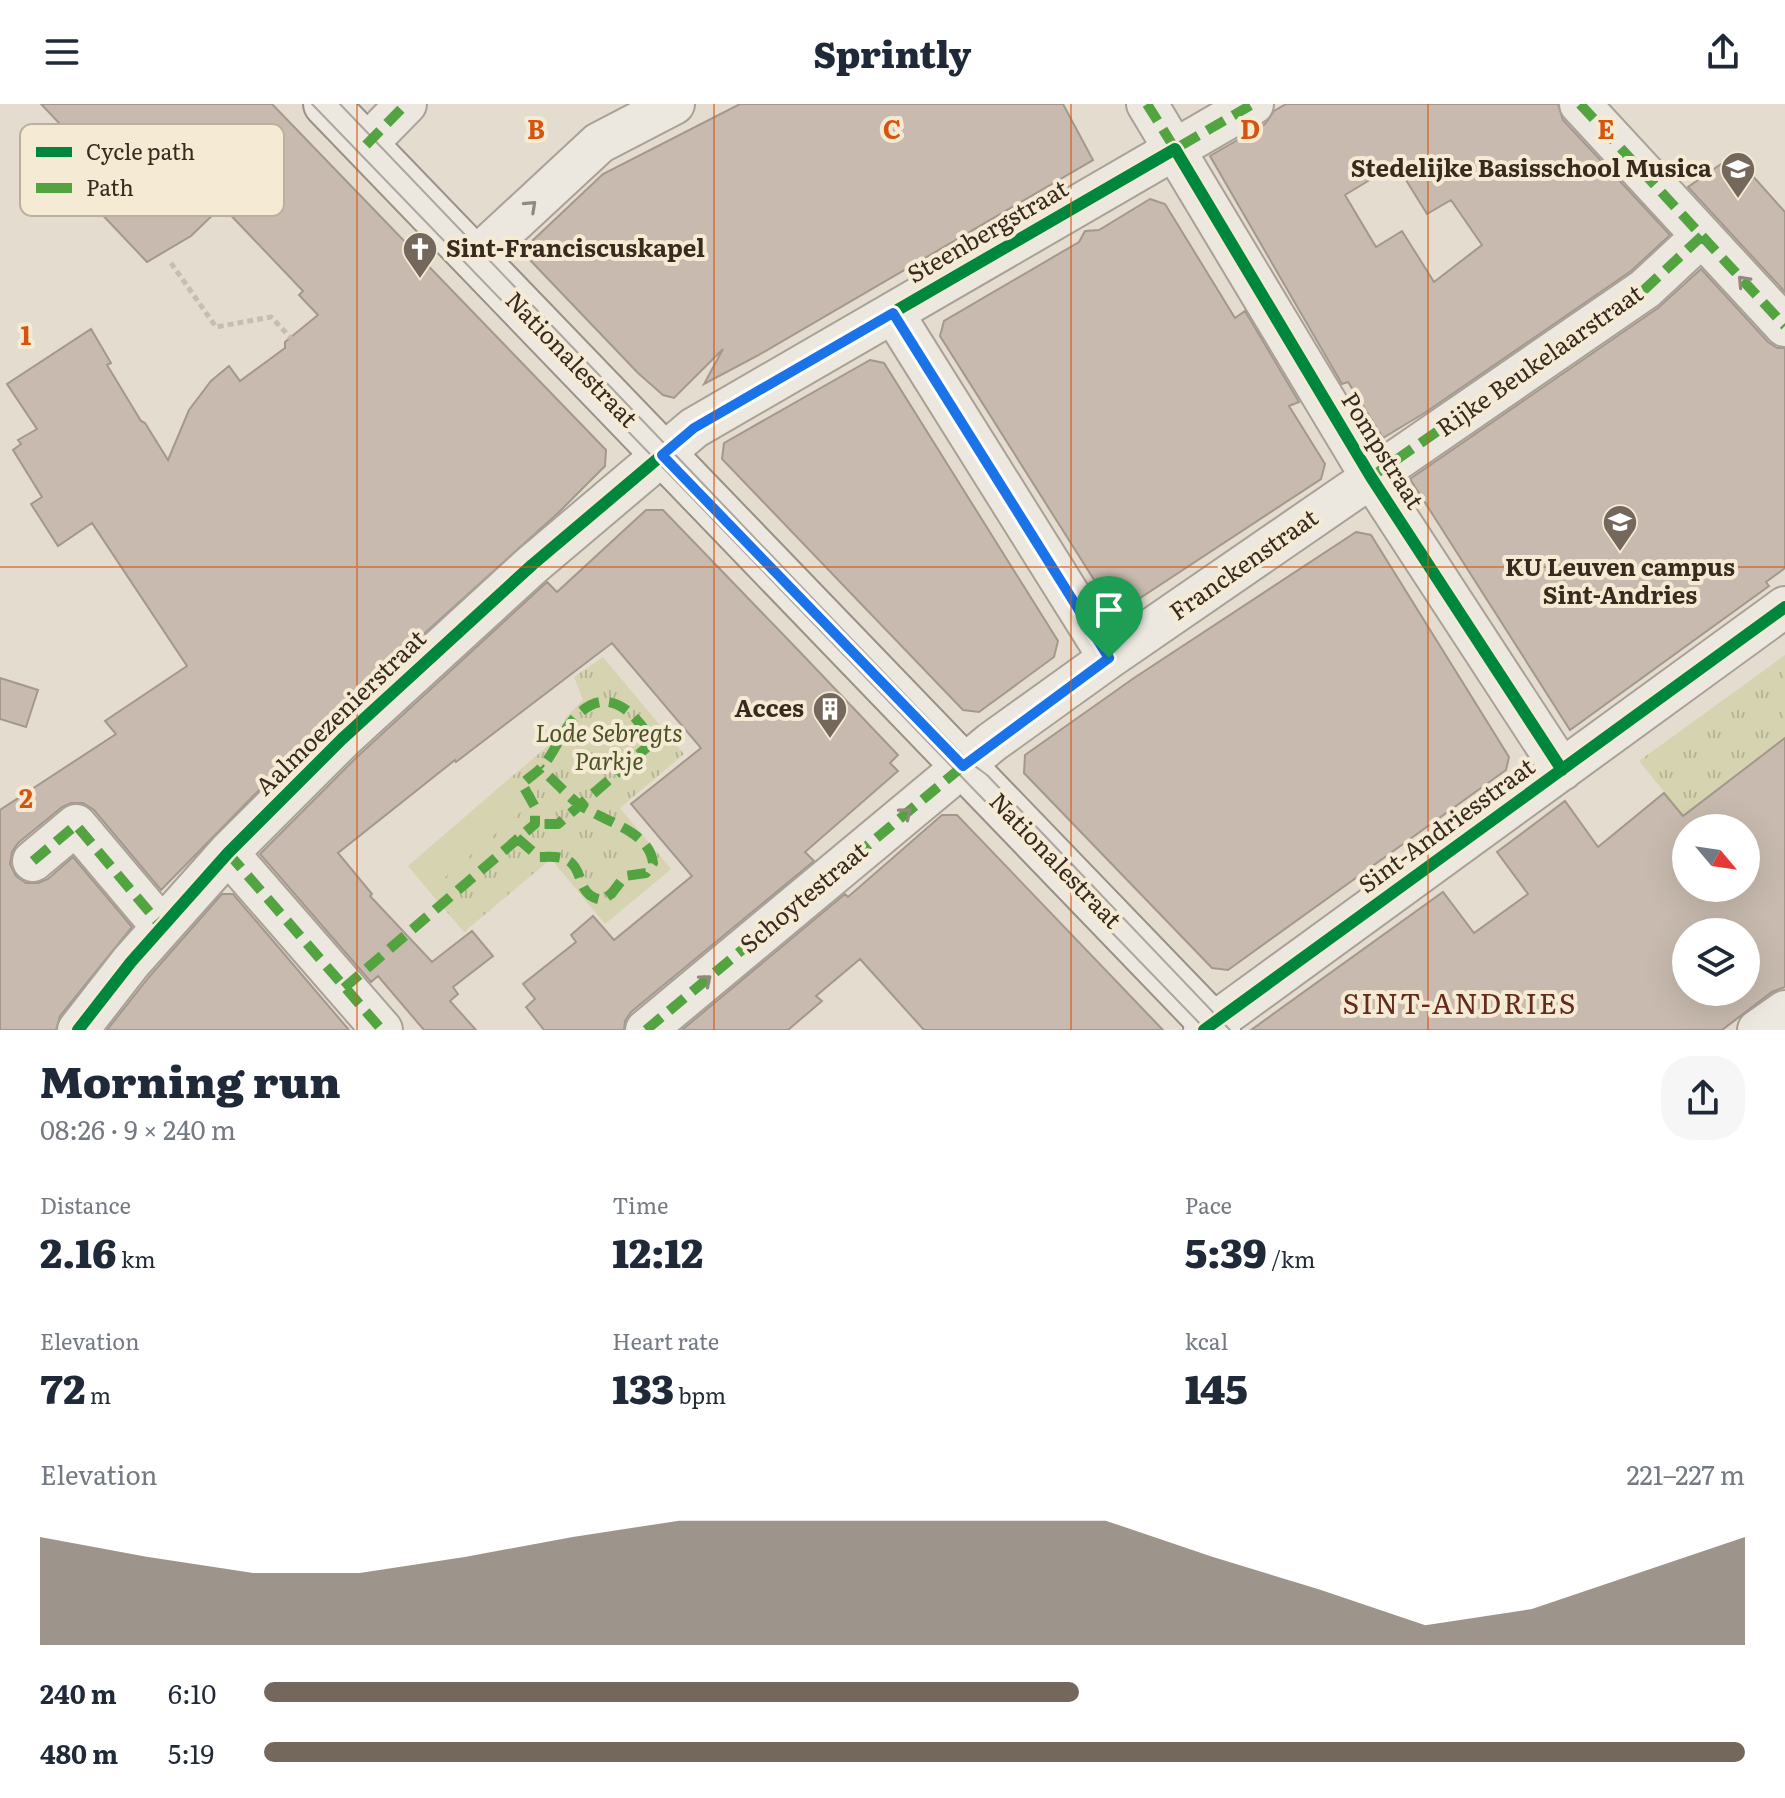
<!DOCTYPE html>
<meta charset="utf-8">
<style>
:root{--surface:#fff;--page:#f6f6f7;--text:#1f2937;--muted:#747a83;--accent:#74685c}
body{margin:0;font-family:Literata,serif;background:var(--page);color:var(--text);height:100vh;display:flex;flex-direction:column;font-size:30px;white-space:nowrap}
*{box-sizing:border-box;margin:0}
p{font-size:26px;color:var(--muted)}
.icon{flex:none;width:44px;height:44px;fill:none;stroke:currentColor;stroke-width:2;stroke-linecap:round;stroke-linejoin:round}
.map{position:relative;height:926px;overflow:hidden}
.details{display:flex;flex-direction:column;background:var(--surface);flex:1}
.details>*{flex:none}
.needle{width:52px;rotate:119deg}
.fabs{position:absolute;left:1672px;top:710px;display:grid;gap:16px}
.fabs a{display:grid;place-items:center;width:88px;height:88px;border-radius:50%;background:var(--surface);box-shadow:0 8px 32px #0002;font-size:40px}
.pin{position:absolute;display:grid;place-items:center;width:68px;height:68px;color:#fff;margin:-82px -34px;border-radius:50% 50% 50% 0;rotate:-45deg;box-shadow:0 0 8px #0007}
.pin .icon{rotate:45deg}
.round{display:grid;place-items:center;flex:none;width:84px;height:84px;border-radius:32px;background:var(--page)}
.overview{display:flex;align-items:center;justify-content:space-between;height:136px;padding:0 40px}
h1{font-size:44px;font-weight:800;line-height:60px}
.metrics{display:grid;grid-template-columns:repeat(3,1fr);gap:12px;height:136px;padding:8px 40px}
.metrics div{display:grid;align-content:center}
.metrics b{font-size:40px;font-weight:800}
.metrics small{font-size:22px;font-weight:400}
.metrics p{font-size:22px}
.chart{height:224px;padding:16px 40px}
.chart p{display:flex;justify-content:space-between}
.chart svg{width:100%;height:144px;margin-top:8px;fill:var(--accent);opacity:.7}
ul{padding:0 40px;list-style:none;font-size:26px}
li{display:grid;grid-template-columns:128px 96px 1fr;align-items:center;height:60px}
li i{height:20px;border-radius:10px;background:var(--accent)}
header{display:flex;justify-content:space-between;align-items:center;height:104px;padding:0 40px;background:var(--surface);font-size:36px;font-weight:800}
.map>svg:first-child{display:block}
.green{fill:#d5d3b0}
.park{fill:url(#park-tufts)}
.building{fill:#c8baae;stroke:#a4988d;stroke-width:2;fill-rule:evenodd}
.lines{fill:none;stroke-linecap:round;stroke-linejoin:round}
.street-casing{stroke:#a9a197;stroke-width:44}
.secondary-casing{stroke:#999186;stroke-width:48}
.path{stroke:#c5beb5;stroke-width:5;stroke-dasharray:6 4;stroke-linecap:butt}
.street{stroke:#ece7df;stroke-width:40}
.secondary{stroke:#ece7df;stroke-width:44}
.tram{stroke:#aba69f;stroke-width:2}
.quiet{stroke:#53a441;stroke-width:10;stroke-dasharray:20 10;stroke-linecap:butt}
.cycleway-casing{stroke:#f5ead4;stroke-width:17}
.cycleway{stroke:#00873e;stroke-width:12}
.oneway{stroke:#92887e}
.route-casing{stroke:#fff;stroke-width:16}
.route{stroke:#1a73e8;stroke-width:10}
.grid{fill:none;stroke:#d6540e;stroke-width:2;stroke-opacity:0.55}
.labels{text-anchor:middle;stroke-width:8;stroke-linejoin:round;paint-order:stroke}
.poi-label{font-size:24px;font-weight:bold;fill:#382a1e;stroke:#f5ead4;text-anchor:end}
.street-label{font-size:24px;fill:#382a1e;stroke:#f5ead4}
.park-label{font-size:24px;font-style:italic;fill:#4b5425;stroke:#f5ead4}
.quarter-label{font-size:28px;letter-spacing:2px;fill:#642a1e;stroke:#f5ead4}
.key{fill:#f5ead4;stroke:#bcb09d;stroke-width:2}
.key-label{font-size:22px;fill:#382a1e}
.grid-label{font-size:26px;text-anchor:middle;font-weight:bold;fill:#d6540e;stroke:#f5ead4;stroke-width:8;stroke-linejoin:round;paint-order:stroke}
</style>
<header><svg class="icon" aria-label="menu" viewBox="0 0 24 24"><path d="M4 6h16M4 12h16M4 18h16"/></svg>Sprintly<svg class="icon" aria-label="share" viewBox="0 0 24 24"><path d="M12 15V3M7 8l5-5 5 5M5 13v7h14v-7"/></svg></header>
<div class="map">
<svg width="1785" height="926" viewBox="0 0 1785 926">
<defs>
<pattern id="park-tufts" width="24" height="20" patternUnits="userSpaceOnUse" patternTransform="scale(2)"><rect width="24" height="20" fill="#d5d3b0"/><path d="M3 7l-1-3M5 7V3M7 7l1-3M15 17l-1-3M17 17v-4M19 17l1-3" fill="none" stroke="#b8b597"/></pattern>
</defs>
<rect width="100%" height="100%" fill="#e4dcce"/>
<path class="green" d="M504,679L525,704L429,787L408,762Z"/>
<path class="park" d="M1785,551V634L1684,712L1639,657Z
M603,553L684,650L620,704L671,765L605,820L551,755L464,828L429,787L525,704L504,679L555,636L566,613L583,596L574,573Z"/>
<path class="building" d="M41,0H272L606,346L605,362L558,409L326,618L161,786L94,706L83,699H71L62,703L18,739L12,748L10,760L16,772L26,779H38L48,775L73,753L132,823L60,912L56,926H0V706L116,630L105,617L187,562L92,419L58,442L31,400L42,393L13,346L21,340L18,336L37,325L7,280L91,225L111,259L107,261L141,317L145,319L168,356L189,306L211,277L229,262L240,277L285,244V238L318,211L299,191L303,187L222,102L191,132L147,158L95,103L119,82Z
M740,0H1063L1093,56L757,252L704,280L723,245L674,294L663,291L638,269L530,156V139L603,70Z
M1286,0H1558L1563,16L1670,131L1631,167L1426,308L1383,334L1348,278L1342,280L1210,52L1265,20L1274,7ZM1396,60L1427,110L1451,96L1482,141L1434,178L1402,127L1376,143L1345,91Z
M1734,51L1785,108V188L1688,83Z
M1150,95L1165,100L1235,214L1245,207L1299,298L1289,302L1325,360L1321,375L1125,504L1110,501L940,232L944,217L1079,138L1085,127L1099,126Z
M1701,165L1768,238L1777,244H1785V464L1766,478L1769,482L1570,626L1410,375L1658,204Z
M870,256L884,259L1058,537L1054,553L979,608L963,606L722,355L724,339Z
M646,406H663L799,547L898,651L890,659L898,667L805,748L814,757L631,908L625,917L624,926H544L526,903L535,895L523,880L576,838L571,831L593,812L614,836L692,772L631,700L701,644L612,539L456,658L455,656L338,749L372,790L370,792L432,858L472,827L493,852L453,883L458,890L450,897L476,926H424L378,872L371,878L260,750L358,652L547,478L557,488Z
M1356,428L1371,431L1509,653L1506,666L1228,866L1212,864L1024,669L1025,651L1134,574Z
M0,574L38,586L26,623L0,615Z
M1785,634V883L1772,888L1722,926H1251L1443,788L1474,829L1528,790L1497,748L1565,697L1598,743L1664,689L1683,712ZM1686,724H1746V784H1686ZM1686,828H1746V888H1686Z
M942,711H957L1163,926H924L860,855L816,892L822,897L788,926H682L845,790L848,793Z
M222,790H233L349,926H107L149,873Z"/>
<g class="lines">
<g class="street-casing">
<path id="street" d="M1147,0L1371,373L1562,666
M1580,0L1785,222
M366,41L406,0
M474,155L599,39L674,0
M893,209L1109,554
M228,749L382,926
M33,757L76,721L162,823
M78,926L131,858L228,749L342,635L532,461L694,324L1253,0
M646,926L992,638L1109,554L1645,185L1702,132
M1204,926L1785,503
M1758,926L1785,907"/>
</g>
<g class="secondary-casing">
<path id="secondary" d="M326,0L1218,926"/>
</g>
<path class="path" d="M171,159L216,223L271,213L291,234"/>
<use href="#street" class="street"/>
<use href="#secondary" class="secondary"/>
<path class="tram" d="M312,0L1206,926
M340,0L968,657L987,671L1230,926"/>
<path class="quiet" d="M1147,0L1175,45L1253,0
M1580,0L1785,222
M366,41L406,0
M1371,373L1645,185L1702,132
M517,734L539,753C547,753 557,752 565,755C587,764 573,792 603,796L612,789L625,772L646,769L653,759C649,725 600,717 577,699C564,688 553,675 540,664
M228,749L382,926
M33,757L76,721L162,823
M344,884L535,720V703L522,680C528,674 535,670 541,664C554,650 560,631 572,617C604,578 633,605 653,638L558,720H535
M646,926L963,662"/>
<g class="cycleway-casing">
<path id="cycleway" d="M78,926L131,858L228,749L342,635L532,461L694,324L1175,45L1371,373L1562,666
M1204,926L1785,503"/>
</g>
<use href="#cycleway" class="cycleway"/>
</g>
<defs><path id="oneway-chevron" d="M-2-3.5L2.5 0L-2 3.5" fill="none" stroke-width="1.6" stroke-linecap="round" stroke-linejoin="round" transform="scale(2)"/></defs>
<g class="oneway">
<use href="#oneway-chevron" transform="translate(531 102) rotate(-43)"/>
<use href="#oneway-chevron" transform="translate(1743 177) rotate(-133)"/>
<use href="#oneway-chevron" transform="translate(906 709) rotate(-40)"/>
<use href="#oneway-chevron" transform="translate(706 876) rotate(-40)"/>
</g>
<g class="lines">
<g class="route-casing">
<path id="route" d="M893,209L1109,554L963,662L662,351L694,324Z"/>
</g>
<use href="#route" class="route"/>
</g>
<path class="grid" d="M357,0V926M714,0V926M1071,0V926M1428,0V926M0,463H1785"/>
<defs>
<g id="school-pin" transform="scale(1.8)"><path d="M0 17L-7.5 6A9.5 9.5 0 1 1 7.5 6Z" fill="#74685c" stroke="#f5ead4"/><path d="M0-5L7-2L0 1L-7-2ZM-4 1L0 2.5L4 1V4Q0 6-4 4Z" fill="#fff"/></g>
<g id="church-pin" transform="scale(1.8)"><path d="M0 17L-7.5 6A9.5 9.5 0 1 1 7.5 6Z" fill="#74685c" stroke="#f5ead4"/><path d="M-1.2-6h2.4v3.5h3.3v2.4h-3.3V6h-2.4V-.1h-3.3v-2.4h3.3Z" fill="#fff"/></g>
<g id="university-pin" transform="scale(1.8)"><path d="M0 17L-7.5 6A9.5 9.5 0 1 1 7.5 6Z" fill="#74685c" stroke="#f5ead4"/><path d="M0-5L7-2L0 1L-7-2ZM-4 1L0 2.5L4 1V4Q0 6-4 4Z" fill="#fff"/></g>
<g id="building-pin" transform="scale(1.8)"><path d="M0 17L-7.5 6A9.5 9.5 0 1 1 7.5 6Z" fill="#74685c" stroke="#f5ead4"/><path d="M-4-6H4V6H1V3H-1V6H-4ZM-2.5-4.3h1.7v1.8h-1.7ZM.8-4.3h1.7v1.8H.8ZM-2.5-1h1.7V.8h-1.7ZM.8-1h1.7V.8H.8Z" fill="#fff"/></g>
</defs>
<g fill-rule="evenodd">
<use href="#school-pin" x="1738" y="65"/>
<use href="#church-pin" x="420" y="145"/>
<use href="#university-pin" x="1620" y="418"/>
<use href="#building-pin" x="830" y="605"/>
</g>
<g class="labels">
<g class="poi-label">
<text x="1712" y="73">Stedelijke Basisschool Musica</text>
<text x="446" y="153" text-anchor="start">Sint-Franciscuskapel</text>
<text x="1620" y="472" text-anchor="middle">KU Leuven campus<tspan x="1620" dy="28">Sint-Andries</tspan></text>
<text x="804" y="613">Acces</text>
</g>
<g class="street-label">
<text transform="translate(988 128) rotate(-30)" y="8">Steenbergstraat</text>
<text transform="translate(571 256) rotate(46)" y="8">Nationalestraat</text>
<text transform="translate(1540 257) rotate(-35)" y="8">Rijke Beukelaarstraat</text>
<text transform="translate(1382 347) rotate(58)" y="8">Pompstraat</text>
<text transform="translate(1244 461) rotate(-35)" y="8">Franckenstraat</text>
<text transform="translate(341 609) rotate(-44)" y="8">Aalmoezenierstraat</text>
<text transform="translate(1447 722) rotate(-36)" y="8">Sint-Andriesstraat</text>
<text transform="translate(1055 757) rotate(46)" y="8">Nationalestraat</text>
<text transform="translate(804 794) rotate(-40)" y="8">Schoytestraat</text>
</g>
<g class="park-label">
<text x="609" y="638">Lode Sebregts<tspan x="609" dy="28">Parkje</tspan></text>
</g>
<g class="quarter-label">
<text x="1460" y="910">SINT-ANDRIES</text>
</g>
</g>
<rect x="20" y="20" width="264" height="92" rx="12" class="key"/>
<rect x="36" y="43" width="36" height="10" fill="#00873e"/>
<rect x="36" y="79" width="36" height="10" fill="#53a441"/>
<g class="key-label">
<text x="86" y="56">Cycle path</text>
<text x="86" y="92">Path</text>
</g>
<g class="grid-label">
<text x="536" y="35">B</text>
<text x="892" y="35">C</text>
<text x="1250" y="35">D</text>
<text x="1606" y="35">E</text>
<text x="26" y="241">1</text>
<text x="26" y="704">2</text>
</g>
</svg>
<div class="fabs">
<a><svg class="needle" viewBox="-14 -14 28 28"><path d="M0-13l5 13h-10z" fill="#e53935"/><path d="M0 13l5-13h-10z" fill="#747a83"/></svg></a>
<a><svg class="icon" aria-label="layers" viewBox="0 0 24 24"><path d="M12 4l9 5-9 5-9-5zM3 14l9 5 9-5"/></svg></a>
</div>
<div class="pin" style="left:1109px;top:554px;background:#1e9e55"><svg class="icon" aria-label="arrive" viewBox="0 0 24 24"><path d="M6 21V4h12l-3 4 3 4H6"/></svg></div>
</div>
<section class="details">
<div class="overview"><div><h1>Morning run</h1><p>08:26 · 9 × 240 m</p></div><a class="round"><svg class="icon" aria-label="share" viewBox="0 0 24 24"><path d="M12 15V3M7 8l5-5 5 5M5 13v7h14v-7"/></svg></a></div>
<div class="metrics">
<div><p>Distance</p><b>2.16<small> km</small></b></div>
<div><p>Time</p><b>12:12</b></div>
<div><p>Pace</p><b>5:39<small> /km</small></b></div>
</div>
<div class="metrics">
<div><p>Elevation</p><b>72<small> m</small></b></div>
<div><p>Heart rate</p><b>133<small> bpm</small></b></div>
<div><p>kcal</p><b>145</b></div>
</div>
<div class="chart"><p><span>Elevation</span>221–227 m</p>
<svg viewBox="0 0 160 44" preserveAspectRatio="none"><path d="M0 44V11L10 17L20 22L30 22L40 17L50 11L60 6L70 6L80 6L90 6L100 6L110 17L120 27L130 38L140 33L150 22L160 11V44z"/></svg>
</div>
<ul>
<li><b>240 m</b>6:10<i style="width:55%"></i></li>
<li><b>480 m</b>5:19<i style="width:100%"></i></li>
</ul>
</section>
